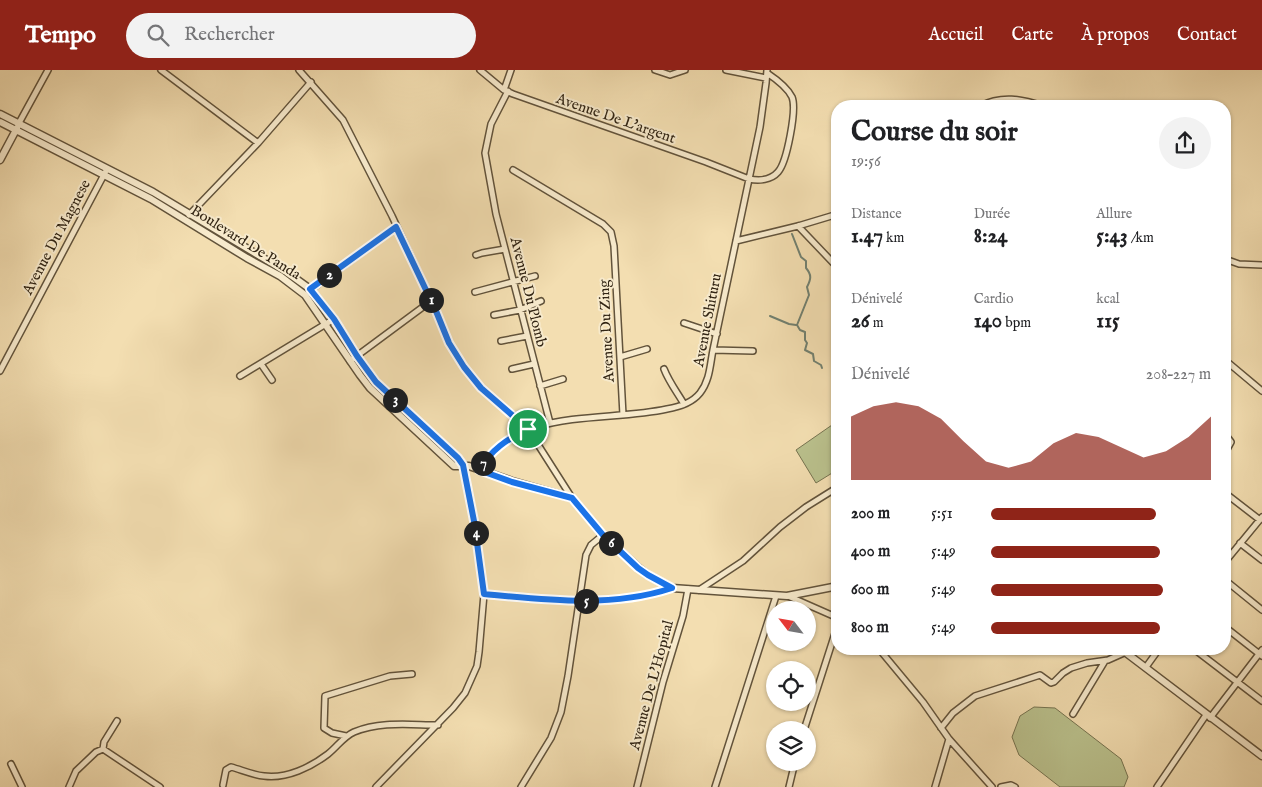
<!DOCTYPE html>
<html lang="fr">
<meta charset="utf-8">
<style>
:root{--surface:#fff;--page:#f2f2f2;--text:#202124;--muted:#757577;--accent:#8f2418}
body{margin:0;font-family:"IM FELL English",serif;background:var(--page);color:var(--text);height:100vh;display:flex;flex-direction:column;font-size:19px;white-space:nowrap}
*{box-sizing:border-box;margin:0}
p{font-size:16px;color:var(--muted)}
.icon{flex:none;width:28px;height:28px;fill:none;stroke:currentColor;stroke-width:2;stroke-linecap:round;stroke-linejoin:round}
.map{position:relative;flex:1;overflow:hidden}
.drawer{position:absolute;left:831px;top:30px;width:400px;height:555px;display:flex;flex-direction:column;background:var(--surface);border-radius:20px;box-shadow:0 1px 4px #0004}
.drawer>*{flex:none}
.needle{width:32px;rotate:301deg}
.fabs{position:absolute;left:766px;top:531px;display:grid;gap:10px}
.fabs a{display:grid;place-items:center;width:50px;height:50px;border-radius:50%;background:var(--surface);box-shadow:0 1px 4px #0004;font-size:25px}
.pin{position:absolute;display:grid;place-items:center;width:42px;height:42px;color:#fff;margin:-21px;border:2px solid #fff;border-radius:50%;box-shadow:0 1px 5px #0007}
.km{position:absolute;width:25px;height:25px;margin:-12px;border-radius:50%;background:#222;color:#fff;font-size:14px;line-height:25px;text-align:center}
.round{display:grid;place-items:center;flex:none;width:52px;height:52px;border-radius:26px;background:var(--page)}
.head{display:flex;align-items:center;justify-content:space-between;height:85px;padding:0 20px}
h1{font-size:28px;font-weight:700;line-height:38px}
.metrics{display:grid;grid-template-columns:repeat(3,1fr);gap:8px;height:85px;padding:5px 20px}
.metrics div{display:grid;align-content:center}
.metrics b{font-size:21px;font-weight:700}
.metrics small{font-size:14px;font-weight:400}
.metrics p{font-size:14px}
.chart{height:140px;padding:10px 20px}
.chart p{display:flex;justify-content:space-between}
.chart svg{width:100%;height:90px;margin-top:5px;fill:var(--accent);opacity:.7}
ul{padding:0 20px;list-style:none;font-size:16px}
li{display:grid;grid-template-columns:80px 60px 1fr;align-items:center;height:38px}
li i{height:12px;border-radius:6px;background:var(--accent)}
header{display:flex;align-items:center;gap:30px;box-sizing:border-box;height:70px;padding:0 25px;background:var(--accent);color:#fff}
header strong{font-size:24px}
nav{display:flex;gap:28px;margin-inline-start:auto;font-size:18px}
.search{width:350px;height:45px;background:var(--page);display:flex;align-items:center;gap:12px;box-sizing:border-box;padding:0 18px;border-radius:28px;color:var(--muted);font-size:19px}
.map>svg:first-child{display:block}
.green{fill:#bac18d;stroke:#767350}
.lines{fill:none;stroke-linecap:round;stroke-linejoin:round}
.stream{stroke:#718070;stroke-width:2}
.minor-casing{stroke:#62533b;stroke-width:8}
.tertiary-casing{stroke:#62533b;stroke-width:9}
.minor{stroke:#f7eacc;stroke-width:5}
.tertiary{stroke:#f7eacc;stroke-width:6}
.route-casing{stroke:#fff;stroke-width:10}
.route{stroke:#1a73e8;stroke-width:6}
.labels{text-anchor:middle;stroke-width:4;stroke-linejoin:round;paint-order:stroke}
.street-label{font-size:15px;fill:#322514;stroke:#f7eacc}
</style>
<header>
<strong>Tempo</strong>
<div class="search"><svg class="icon" aria-label="search" viewBox="0 0 24 24"><circle cx="10" cy="10" r="6"/><path d="M15 15l6 6"/></svg>Rechercher</div>
<nav><a>Accueil</a><a>Carte</a><a>À propos</a><a>Contact</a></nav>
</header>
<div class="map">
<svg width="1262" height="717" viewBox="0 0 1262 717">
<rect width="100%" height="100%" fill="#f3deb1"/>
<filter id="stains"><feTurbulence type="fractalNoise" baseFrequency=".004" numOctaves="4"/><feColorMatrix values="0 0 0 0 .2 0 0 0 0 .09 0 0 0 0 .02 0 0 0 .5 -.17"/></filter>
<radialGradient id="worn" r=".72"><stop offset=".6" stop-color="#630" stop-opacity="0"/><stop offset="1" stop-color="#630" stop-opacity=".3"/></radialGradient>
<path class="green" d="M832,355L837,364V400L816,413L796,380Z
M1034,637L1055,638L1121,689L1128,707L1124,717H1060L1019,685L1012,667L1020,646Z"/>
<g class="lines">
<path class="stream" d="M792,164L801,187L806,191V198C812,205 811,209 807,217L809,225L797,255L800,260L805,262V270L807,273L805,280L813,284L814,291L821,295L822,298
M770,246L789,254L796,255"/>
<g class="minor-casing">
<path id="minor" d="M161,0L258,73
M299,0L343,50L392,146L436,241L449,273L464,297L481,318L528,359L572,428
M480,0L504,20L513,24L706,92L749,109C759,111 771,110 778,102C787,92 797,39 792,27C787,17 776,9 767,3
M655,0L670,5L685,0
M726,0L766,8
M504,20L511,0
M508,21L491,54L485,83L496,144L550,353
M980,36C1002,25 1021,29 1043,36
M19,53L48,0
M513,100L603,154L611,162L614,176L623,345
M189,145L258,73L311,12
M798,156L838,198
M736,171L798,156L838,144
M476,185L482,183L505,179
M1225,189L1239,194L1262,195
M309,221L396,157
M475,222L535,206
M494,245L520,240L541,231
M684,253L717,264
M501,271L527,266
M713,280L753,281
M620,287L647,279
M1225,290L1262,321
M350,291L431,231
M261,294L272,310
M512,299L534,294
M664,299C669,312 677,322 684,334
M0,301L107,99
M240,306L334,249
M540,316L563,309
M1225,364L1231,372L1225,383
M479,400C517,336 604,353 667,339C679,337 692,333 700,323C710,310 710,295 713,280L760,57L766,13L767,0
M1225,423L1260,450
M1240,473L1262,490
M1225,492L1262,447
M1225,510L1262,540
M699,520L743,491L780,457L806,437L838,417
M484,524C546,530 612,538 672,518
M788,526L838,548
M1225,557L1262,586
M879,579L923,632L949,669L992,717
M1194,579L1262,631
M1146,597L1159,579
M1073,644L1105,591
M1210,648L1262,580
M941,658L953,643L975,626L1040,605L1051,613L1054,612L1063,603L1071,598L1087,593L1108,590L1126,582
M804,660L838,554
M346,666L332,663L324,658L325,626L390,606L412,604
M103,679L104,672L117,651
M11,694L22,717
M223,715L226,700L231,697C242,700 253,705 264,706C287,709 311,697 328,684C338,676 343,667 354,662C381,651 410,655 438,655
M69,717L76,701L96,682L103,679L160,717
M376,717L453,638L465,623L477,596L479,582L484,524L474,451L463,395
M521,717L551,668L561,642L568,606L586,485L591,475L603,465
M637,717L663,612L683,546L688,519
M715,717L776,526
M789,717L795,692
M935,717L949,669
M1001,717L1011,715L1015,717
M1157,717L1206,645"/>
</g>
<g class="tertiary-casing">
<path id="tertiary" d="M0,44L153,122L285,201L310,219L334,249L357,286L376,312L458,388L463,395
M0,52L151,129L247,188L280,206L305,225L360,305L370,318L454,396H469L512,411L572,428L603,465L639,498L648,505L672,518L787,526L838,516
M0,90L17,58
M1121,579L1262,686"/>
</g>
<use href="#minor" class="minor"/>
<use href="#tertiary" class="tertiary"/>
</g>
<g class="lines">
<g class="route-casing">
<path id="route" d="M396,157L436,241L449,273L464,297L481,318L528,359C507,369 491,380 479,400L512,412L572,428L603,465L638,498L648,505L672,518C612,538 546,530 484,524L474,451L463,395L458,388L376,312L357,286L334,249L310,219Z"/>
</g>
<use href="#route" class="route"/>
</g>
<g class="labels">
<g class="street-label">
<text transform="translate(616 48) rotate(19)" y="5">Avenue De L'argent</text>
<text transform="translate(56 167) rotate(-62)" y="5">Avenue Du Magnese</text>
<text transform="translate(246 172) rotate(32)" y="5">Boulevard De Panda</text>
<text transform="translate(529 222) rotate(76)" y="5">Avenue Du Plomb</text>
<text transform="translate(707 250) rotate(-79)" y="5">Avenue Shituru</text>
<text transform="translate(606 261) rotate(-93)" y="5">Avenue Du Zing</text>
<text transform="translate(651 615) rotate(-75)" y="5">Avenue De L'Hopital</text>
</g>
</g>
<rect width="100%" height="100%" filter="url(#stains)"/>
<rect width="100%" height="100%" fill="url(#worn)"/>
</svg>
<div class="fabs">
<a><svg class="needle" viewBox="-14 -14 28 28"><path d="M0-13l5 13h-10z" fill="#e53935"/><path d="M0 13l5-13h-10z" fill="#757577"/></svg></a>
<a><svg class="icon" aria-label="locate" viewBox="0 0 24 24"><circle cx="12" cy="12" r="6"/><path d="M12 2v4M12 18v4M2 12h4M18 12h4"/></svg></a>
<a><svg class="icon" aria-label="layers" viewBox="0 0 24 24"><path d="M12 4l9 5-9 5-9-5zM3 14l9 5 9-5"/></svg></a>
</div>
<div class="pin" style="left:528px;top:359px;background:#1e9e55"><svg class="icon" aria-label="arrive" viewBox="0 0 24 24"><path d="M6 21V4h12l-3 4 3 4H6"/></svg></div>
<b class="km" style="left:431px;top:230px">1</b>
<b class="km" style="left:329px;top:205px">2</b>
<b class="km" style="left:395px;top:330px">3</b>
<b class="km" style="left:476px;top:463px">4</b>
<b class="km" style="left:586px;top:531px">5</b>
<b class="km" style="left:611px;top:473px">6</b>
<b class="km" style="left:483px;top:393px">7</b>
<section class="drawer">
<div class="head"><div><h1>Course du soir</h1><p>19:56</p></div><a class="round"><svg class="icon" aria-label="share" viewBox="0 0 24 24"><path d="M12 15V3M7 8l5-5 5 5M5 13v7h14v-7"/></svg></a></div>
<div class="metrics">
<div><p>Distance</p><b>1.47<small> km</small></b></div>
<div><p>Durée</p><b>8:24</b></div>
<div><p>Allure</p><b>5:43<small> /km</small></b></div>
</div>
<div class="metrics">
<div><p>Dénivelé</p><b>26<small> m</small></b></div>
<div><p>Cardio</p><b>140<small> bpm</small></b></div>
<div><p>kcal</p><b>115</b></div>
</div>
<div class="chart"><p><span>Dénivelé</span>208–227 m</p>
<svg viewBox="0 0 160 44" preserveAspectRatio="none"><path d="M0 44V13L10 8L20 6L30 8L40 14L50 25L60 35L70 38L80 35L90 26L100 21L110 23L120 28L130 33L140 30L150 23L160 13V44z"/></svg>
</div>
<ul>
<li><b>200 m</b>5:51<i style="width:75%"></i></li>
<li><b>400 m</b>5:49<i style="width:77%"></i></li>
<li><b>600 m</b>5:49<i style="width:78%"></i></li>
<li><b>800 m</b>5:49<i style="width:77%"></i></li>
</ul>
</section>
</div>
